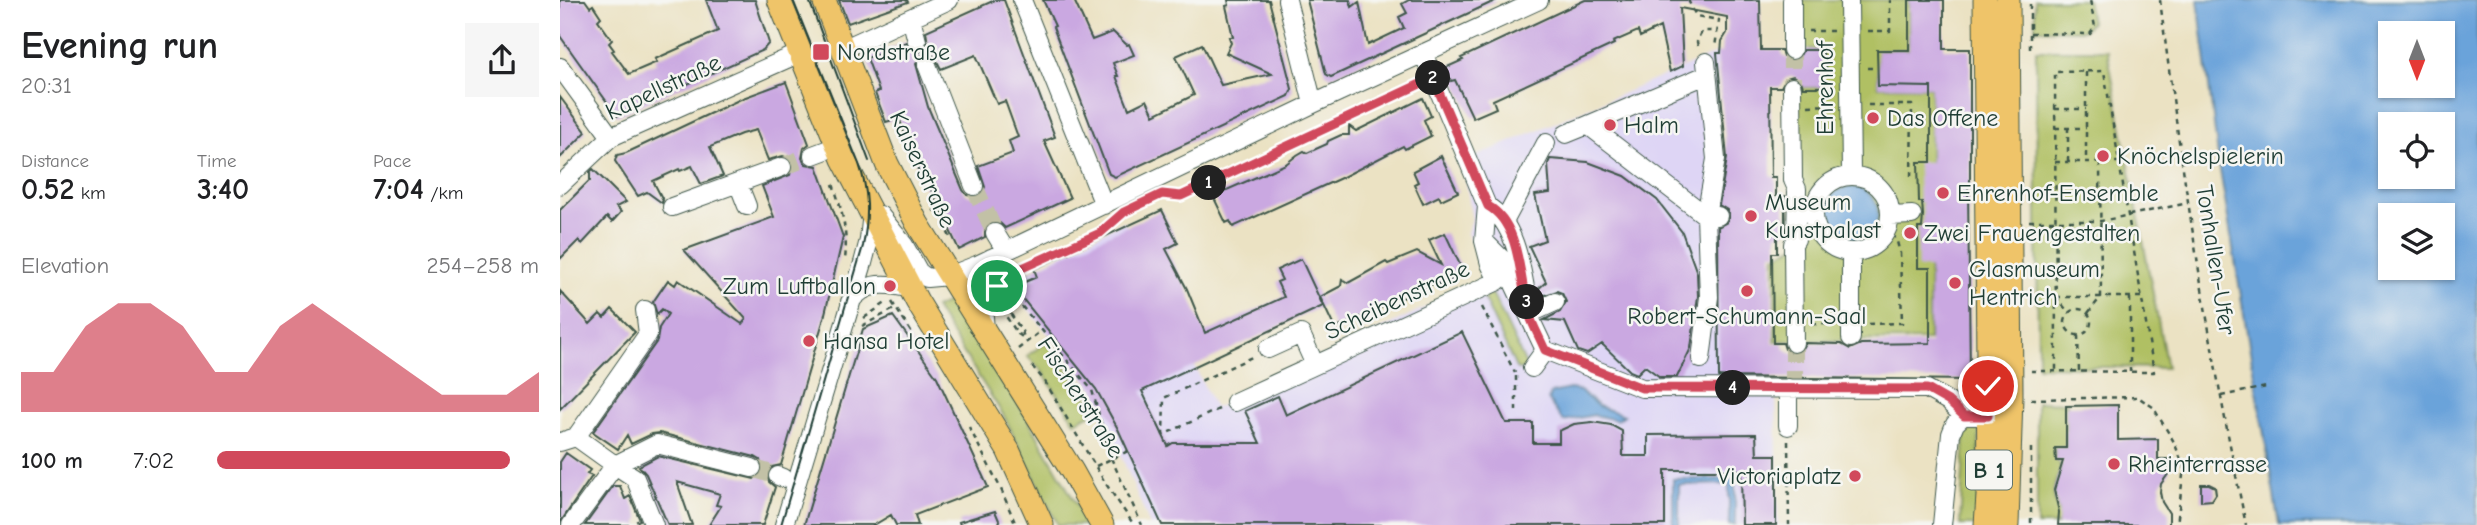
<!DOCTYPE html>
<meta charset="utf-8">
<style>
:root{--surface:#fff;--page:#f6f6f6;--text:#202124;--muted:#757577;--accent:#d1495b}
body{margin:0;font-family:"Comic Neue",sans-serif;background:var(--page);color:var(--text);height:100vh;display:flex;flex-direction:column;font-size:26px;white-space:nowrap}
*{box-sizing:border-box;margin:0}
p{font-size:23px;color:var(--muted)}
.icon{flex:none;width:38px;height:38px;fill:none;stroke:currentColor;stroke-width:2;stroke-linecap:round;stroke-linejoin:round}
.map{position:relative;flex:1;overflow:hidden}
.sheet{display:flex;flex-direction:column;background:var(--surface);width:560px}
.sheet>*{flex:none}
.needle{width:46px;rotate:180deg}
.buttons{position:absolute;left:1818px;top:21px;display:grid;gap:14px}
.buttons a{display:grid;place-items:center;width:77px;height:77px;border-radius:0px;background:var(--surface);box-shadow:0 2px 5px #0004;font-size:35px}
.pin{position:absolute;display:grid;place-items:center;width:60px;height:60px;color:#fff;margin:-30px;border:4px solid #fff;border-radius:50%;box-shadow:0 2px 7px #0007}
.km{position:absolute;width:35px;height:35px;margin:-18px;border-radius:50%;background:#222;color:#fff;font-size:19px;line-height:35px;text-align:center}
.round{display:grid;place-items:center;flex:none;width:74px;height:74px;border-radius:0px;background:var(--page)}
.headline{display:flex;align-items:center;justify-content:space-between;height:119px;padding:0 21px}
h1{font-size:38px;font-weight:700;line-height:52px}
.metrics{display:grid;grid-template-columns:repeat(3,1fr);gap:10px;height:119px;padding:7px 21px}
.metrics div{display:grid;align-content:center}
.metrics b{font-size:30px;font-weight:700}
.metrics small{font-size:19px;font-weight:400}
.metrics p{font-size:19px}
.chart{height:196px;padding:14px 21px}
.chart p{display:flex;justify-content:space-between}
.chart svg{width:100%;height:126px;margin-top:7px;fill:var(--accent);opacity:.7}
ul{padding:0 21px;list-style:none;font-size:23px}
li{display:grid;grid-template-columns:112px 84px 1fr;align-items:center;height:52px}
li i{height:18px;border-radius:9px;background:var(--accent)}
main{display:flex;flex:1;min-height:0}
.map>svg:first-child{display:block}
.built{fill:#ded5f5}
.green{fill:#b0c063;stroke:#687e4c;stroke-width:2}
.water{fill:#6ba3da;stroke:#457087;stroke-width:2;fill-rule:evenodd}
.building{fill:#caa8e1;fill-rule:evenodd}
.lines{fill:none;stroke-linecap:round;stroke-linejoin:round}
.minor-tunnel{stroke:#c2c1a6;stroke-width:18;stroke-dasharray:18 9;stroke-linecap:butt}
.minor-casing{stroke:#3e5649;stroke-width:20}
.major-casing{stroke:#3e5649;stroke-width:25}
.path{stroke:#3e5649;stroke-width:2.5;stroke-dasharray:5 5;stroke-linecap:butt}
.minor{stroke:#fff;stroke-width:18}
.major{stroke:#efc469;stroke-width:23}
.tram{stroke:#1f3d34;stroke-width:2}
.route-casing{stroke:#fff;stroke-width:14}
.route{stroke:#d1495b;stroke-width:9}
.poi-dot{fill:#d1495b;stroke:#f6f6f2;stroke-width:2.5}
.labels{text-anchor:middle;stroke-width:5;stroke-linejoin:round;paint-order:stroke}
.shield{fill:#f6f6f2;stroke:#60746d;stroke-width:2}
.shield-label{font-size:23px;font-weight:bold;fill:#1f3d34}
.poi-label{font-size:24px;fill:#1f3d34;stroke:#f6f6f2;text-anchor:start}
.street-label{font-size:24px;fill:#1f3d34;stroke:#f6f6f2}
</style>
<main>
<section class="sheet">
<div class="headline"><div><h1>Evening run</h1><p>20:31</p></div><a class="round"><svg class="icon" aria-label="share" viewBox="0 0 24 24"><path d="M12 15V3M7 8l5-5 5 5M5 13v7h14v-7"/></svg></a></div>
<div class="metrics">
<div><p>Distance</p><b>0.52<small> km</small></b></div>
<div><p>Time</p><b>3:40</b></div>
<div><p>Pace</p><b>7:04<small> /km</small></b></div>
</div>
<div class="chart"><p><span>Elevation</span>254–258 m</p>
<svg viewBox="0 0 160 44" preserveAspectRatio="none"><path d="M0 44V30L10 30L20 14L30 6L40 6L50 14L60 30L70 30L80 14L90 6L100 14L110 22L120 30L130 38L140 38L150 38L160 30V44z"/></svg>
</div>
<ul>
<li><b>100 m</b>7:02<i style="width:91%"></i></li>
</ul>
</section>
<div class="map">
<svg width="1917" height="525" viewBox="0 0 1917 525">
<rect width="100%" height="100%" fill="#f6f6f2"/>
<filter id="ink" filterUnits="userSpaceOnUse"><feTurbulence type="fractalNoise" baseFrequency=".0143" numOctaves="2"/><feDisplacementMap in="SourceGraphic" scale="14" xChannelSelector="R" yChannelSelector="G"/><feConvolveMatrix kernelMatrix="1 2 1 2 8 2 1 2 1" color-interpolation-filters="sRGB"/></filter>
<filter id="wash" filterUnits="userSpaceOnUse"><feTurbulence type="fractalNoise" baseFrequency=".00686" numOctaves="4" result="noise"/><feDisplacementMap in="SourceGraphic" scale="28" xChannelSelector="R" yChannelSelector="G"/><feGaussianBlur stdDeviation="1.57" result="paint"/><feColorMatrix in="noise" values="0 0 0 0 0 0 0 0 0 0 0 0 0 0 0 0 0 1.4 0 .05"/><feComposite in="paint" operator="in"/></filter>
<g filter="url(#wash)">
<rect width="100%" height="100%" fill="#ebe2c3"/>
<path class="built" d="M1157,53L1161,396H1216L1218,525H590L534,390L447,283L564,221L655,408L927,278L907,233L912,220L903,162Z"/>
<path class="green" d="M1237,0H1349V50H1318V86L1371,87L1369,340L1215,341V256L1238,245L1237,87H1262L1263,50H1237Z
M1475,0H1527L1531,22L1524,30L1475,29Z
M1476,50H1547L1607,368L1478,366Z
M932,293L967,367L960,370L956,368L923,297Z
M391,301L465,414L528,525H498L444,416L375,308Z
M487,342L537,411L515,422L481,370L467,356Z
M1477,402L1507,403L1506,448L1495,449L1496,460C1507,468 1495,476 1494,489C1493,499 1496,508 1502,517L1498,525H1477Z
M1414,428L1419,431L1418,525H1400L1405,435L1407,430Z"/>
<path class="water" d="M1638,0H1917V525H1719L1659,164ZM1883,33V86H1830V33ZM1883,124V177H1830V124ZM1883,215V268H1830V215Z
M1264 214a27 27 0 1 1 54 0a27 27 0 1 1-54 0Z
M1010,389L1020,391L1038,406L1064,415L1057,420L1034,415L1003,421L988,400L991,393Z
M1113,479H1175V525H1169V484L1119,485V525H1113Z"/>
<g id="blocks">
<path class="building" d="M0,0H25L30,7L33,5L41,17L38,20L52,40L49,43L54,50L52,51L69,74L97,62L95,59L158,31L146,0H195L209,43L203,50L57,116L0,36Z
M279,0H347L348,2L288,23Z
M435,0H444L495,137L484,141L510,198L445,228L440,223H430L425,228V237L399,250L370,187L365,189L339,118L326,122L315,93L319,91L307,58L346,42L349,49L360,52L368,45L366,31ZM369,54L375,57L381,69L416,55L437,104L445,101L458,137L449,141L453,153L418,166L425,187L422,194L417,197L407,195L403,190L368,107L356,64L362,55Z
M483,0H514L532,40L553,32L567,45L569,44L574,55L553,63L558,76H556L569,109L587,100L594,115L634,95L616,56L642,44L661,85L712,74L666,53L671,43L669,37H673L666,6L669,5L668,0H709L732,89L729,96L555,177L549,174L493,27L495,26Z
M747,0H790L792,7L799,2L808,45L844,28L839,17L847,13L842,4L849,0H937L771,77L766,74Z
M1025,0H1200L1201,50H1221L1223,56L1231,61L1238,59L1243,50H1263V87H1243L1241,81L1233,76L1226,78L1221,87H1210L1211,177H1216V196H1225V234H1217V253H1212L1213,343H1223L1225,349L1233,354L1240,352L1245,343L1281,344L1290,349L1301,344L1370,343V268H1358V228H1362L1363,215L1362,202H1359L1358,162H1371V87L1318,86L1317,50H1349V0H1384V49H1410V186H1408L1410,380L1159,377L1158,227L1167,222L1169,215L1167,210L1159,205L1167,158L1157,53H1161L1162,41L1167,33V17L1120,8L1123,66L1110,72L1100,27L1080,37L1078,31L1053,42L1054,44L933,100L936,108L913,118L895,80L891,81L885,68L903,60L901,58Z
M226,82L249,144L244,148L242,158L246,164L257,166L283,237L264,318L221,465L212,467L207,472L209,482L215,487L203,525H149L161,506L156,505L160,494L117,482L132,525H108L86,474L79,466L98,456L194,479L203,471L200,460L195,457L100,433L92,434L71,444L67,435L58,449L33,432L97,341L99,328L108,314L102,309L97,314L93,302L108,280L115,285L118,280L182,324L186,319L124,250L214,217L202,186L230,175L233,164L229,158L223,156L208,160L196,130L181,134L150,147L163,176L141,184L132,166L120,171L119,169L93,181L103,200L102,203L87,192L78,196L55,161L57,155L66,153L183,98Z
M0,97L26,132L0,158Z
M863,98L871,116L864,120L871,136L845,149L843,146L783,177L673,227L670,221L666,223L653,196L726,164L737,155L744,151L747,153L767,144L768,141L781,135H789V126L796,131Z
M881,156L898,192L881,200L879,196L863,204L854,184L858,182L853,171Z
M990,159L1028,162L1065,176L1097,200L1122,232L1137,273L1138,296L1131,348L1117,377H1100L1085,366L1077,374L1070,371L1042,344L1027,354L1018,351L1005,322L984,320L1000,312L1006,302L1002,293L997,291L976,298L977,290L986,282L969,246L985,240L975,195L990,193L988,164Z
M33,169L66,202L56,207L61,212L52,222L47,217L22,244L19,240L0,259V210L30,180V172Z
M602,210L618,243L606,249L627,289L645,333L724,297L717,282L722,280L717,270L741,259L763,306L582,391L608,446L613,443H700L685,411L718,396L726,415L902,332L946,423H973V443H999V431L1014,424L1032,422L1051,425L1062,431L1063,456H1088V435L1196,434L1197,455H1216V525H1182L1181,470H1105V525H602L558,429L536,389L453,287L477,277L474,269Z
M885,233L902,269L898,271L900,275L879,285L877,282L775,329L760,297L781,286L782,279L788,283L826,262L828,264L857,252L881,265L869,240Z
M0,291L30,324L40,314L44,318L52,309L75,332L0,409Z
M333,316L377,377L428,487L355,515L358,525H336L331,515L314,525H244L303,329Z
M1558,405V440L1598,439V459H1609V473L1601,484L1600,492L1602,502L1609,513V525H1498L1499,512L1494,490L1503,461H1496L1495,448H1506V406Z
M6,453L30,470L27,474L32,476L0,523V462Z
M1641,484H1649L1655,487L1656,494L1652,500L1641,501Z
M53,486H60L65,499L70,496L80,520L77,521L79,525H25Z
M435,511L441,525H400L399,522Z"/>
</g>
</g>
<g filter="url(#ink)">
<use href="#blocks" fill-opacity="0" stroke="#3e5649" stroke-width="2"/>
<g class="lines">
<path class="minor-tunnel" d="M1232,50V87
M222,167L253,155
M414,186L435,233
M1234,343V380
M192,468L218,476"/>
<g class="minor-casing">
<path id="minor" d="M462,0L544,205
M727,0L753,104
M1232,0V50
M1289,0L1291,175
M351,18L357,41
M283,49L389,0
M367,65L414,186
M0,67L51,137
M1232,87L1233,180L1237,189L1236,239L1233,244L1234,343
M1028,125L1146,75
M1006,134L1028,125L1146,216H1158
M253,155L277,146
M1254 214a38 38 0 1 1 76 0a38 38 0 1 1-76 0Z
M178,183L187,206
M0,185L51,137L240,53
M927,206C954,221 961,265 966,293
M112,207L222,167
M320,215L344,245L359,272L367,278L389,276L417,265L753,104L979,0
M1330,216L1352,215
M944,222L986,143
M435,233L446,251
M924,241L942,259L985,350L1082,388L1367,389L1388,401L1403,416H1428L1435,425
M290,302C306,280 328,283 351,289
M969,314L995,302
M425,330L423,304L431,258
M1291,338V252
M708,349L741,334L755,365
M1141,359L1149,297L1146,216L1156,159L1146,62
M972,368L985,350
M1228,388V426
M675,402L938,281L930,264L924,241L927,206L863,53
M16,437L55,465L97,444L192,468
M0,442L16,437L88,334L85,310
M218,476L223,478
M11,525L55,465L75,478L94,525
M224,525L303,263L309,240L312,212
M1382,525L1391,434L1395,424L1403,416"/>
</g>
<g class="major-casing">
<path id="major" d="M219,0L283,159L357,301L448,450L482,525
M264,0L327,164L357,223L512,471L542,525
M1425,0L1429,481L1426,525
M1447,525L1451,396L1448,0"/>
</g>
<path class="path" d="M1128,0L1136,16L1159,20L1155,47
M1600,0C1622,176 1650,351 1686,525
M1248,31H1273
M1308,31H1330V0
M1470,33L1530,34L1535,27L1530,0
M1138,46L1137,42L1140,34L1145,31H1157
M1470,49V0
M1263,68H1272
M1307,68H1318
M1526,72V162
M1308,105H1352L1351,181
M1248,106L1273,105
M1495,109H1526
M1495,128H1526
M1495,162H1559
M1508,162V128
M273,184C282,210 288,232 285,260
M605,195L621,196L857,85
M373,211L377,209L390,237
M1469,221H1541L1628,203
M448,290L460,269L540,233L556,219
M449,291L532,390L551,458L582,525
M1496,297H1582
M1496,297L1509,313
M1570,298V372
M332,302L353,335
M922,307L955,373
M1505 322a13 13 0 1 1 26 0a13 13 0 1 1-26 0Z
M441,309L458,334L464,338L462,331L442,301
M1528,313L1541,297L1540,162
M304,318L327,302
M1252,324H1273
M1308,324L1342,323L1340,253L1336,238L1328,233
M302,326L336,308
M1518,336L1519,371
M458,349L482,330
M472,366L484,380L546,484L574,525
M1471,371L1594,372L1544,71L1495,72L1496,372
M956,376V414
M1661,396L1706,387
M1471,399L1578,397L1593,407L1614,442L1624,467L1617,525
M659,409L603,435L604,398L692,357
M409,427L441,489L456,525
M1228,441L1229,525
M1471,448V525
M536,466L568,451"/>
<use href="#minor" class="minor"/>
<use href="#major" class="major"/>
<path class="tram" d="M249,0L309,161
M221,525L303,246C309,217 309,192 299,164L233,0"/>
</g>
</g>
<g class="lines" filter="url(#ink)">
<g class="route-casing">
<path id="route" d="M437,286L448,290L460,269L540,233L564,212L602,194L621,196L873,78L928,206C962,225 959,282 969,314C973,326 980,338 985,350L1082,388L1367,389L1388,401L1404,416H1428V386"/>
</g>
<use href="#route" class="route"/>
</g>
<g class="poi-dot">
<rect x="252" y="43" width="18" height="18" rx="3.5"/>
<circle cx="1313" cy="118" r="7"/>
<circle cx="1050" cy="125" r="7"/>
<circle cx="1543" cy="156" r="7"/>
<circle cx="1383" cy="193" r="7"/>
<circle cx="1191" cy="216" r="7"/>
<circle cx="1350" cy="233" r="7"/>
<circle cx="1395" cy="283" r="7"/>
<circle cx="330" cy="286" r="7"/>
<circle cx="1187" cy="291" r="7"/>
<circle cx="249" cy="341" r="7"/>
<circle cx="1554" cy="464" r="7"/>
<circle cx="1295" cy="476" r="7"/>
</g>
<g class="labels">
<rect class="shield" x="1406" y="450.5" width="46" height="39" rx="5"/>
<g class="shield-label">
<text x="1429" y="478">B 1</text>
</g>
<g class="poi-label">
<text x="277" y="60">Nordstraße</text>
<text x="1327" y="126">Das Offene</text>
<text x="1064" y="133">Halm</text>
<text x="1557" y="164">Knöchelspielerin</text>
<text x="1397" y="201">Ehrenhof-Ensemble</text>
<text x="1205" y="210">Museum<tspan x="1205" dy="28">Kunstpalast</tspan></text>
<text x="1364" y="241">Zwei Frauengestalten</text>
<text x="1409" y="277">Glasmuseum<tspan x="1409" dy="28">Hentrich</tspan></text>
<text x="316" y="294" text-anchor="end">Zum Luftballon</text>
<text x="1187" y="324" text-anchor="middle">Robert-Schumann-Saal</text>
<text x="263" y="349">Hansa Hotel</text>
<text x="1568" y="472">Rheinterrasse</text>
<text x="1281" y="484" text-anchor="end">Victoriaplatz</text>
</g>
<g class="street-label">
<text transform="translate(103 87) rotate(-25)" y="8">Kapellstraße</text>
<text transform="translate(1265 88) rotate(-90)" y="8">Ehrenhof</text>
<text transform="translate(363 169) rotate(65)" y="8">Kaiserstraße</text>
<text transform="translate(1656 260) rotate(81)" y="8">Tonhallen-Ufer</text>
<text transform="translate(837 300) rotate(-25)" y="8">Scheibenstraße</text>
<text transform="translate(521 397) rotate(57)" y="8">Fischerstraße</text>
</g>
</g>
</svg>
<div class="buttons">
<a><svg class="needle" viewBox="-14 -14 28 28"><path d="M0-13l5 13h-10z" fill="#e53935"/><path d="M0 13l5-13h-10z" fill="#757577"/></svg></a>
<a><svg class="icon" aria-label="locate" viewBox="0 0 24 24"><circle cx="12" cy="12" r="6"/><path d="M12 2v4M12 18v4M2 12h4M18 12h4"/></svg></a>
<a><svg class="icon" aria-label="layers" viewBox="0 0 24 24"><path d="M12 4l9 5-9 5-9-5zM3 14l9 5 9-5"/></svg></a>
</div>
<div class="pin" style="left:437px;top:286px;background:#1e9e55"><svg class="icon" aria-label="arrive" viewBox="0 0 24 24"><path d="M6 21V4h12l-3 4 3 4H6"/></svg></div>
<div class="pin" style="left:1428px;top:386px;background:#d93025"><svg class="icon" aria-label="check" viewBox="0 0 24 24"><path d="M5 12l5 5 9-10"/></svg></div>
<b class="km" style="left:649px;top:183px">1</b>
<b class="km" style="left:873px;top:78px">2</b>
<b class="km" style="left:967px;top:302px">3</b>
<b class="km" style="left:1173px;top:388px">4</b>
</div>
</main>
